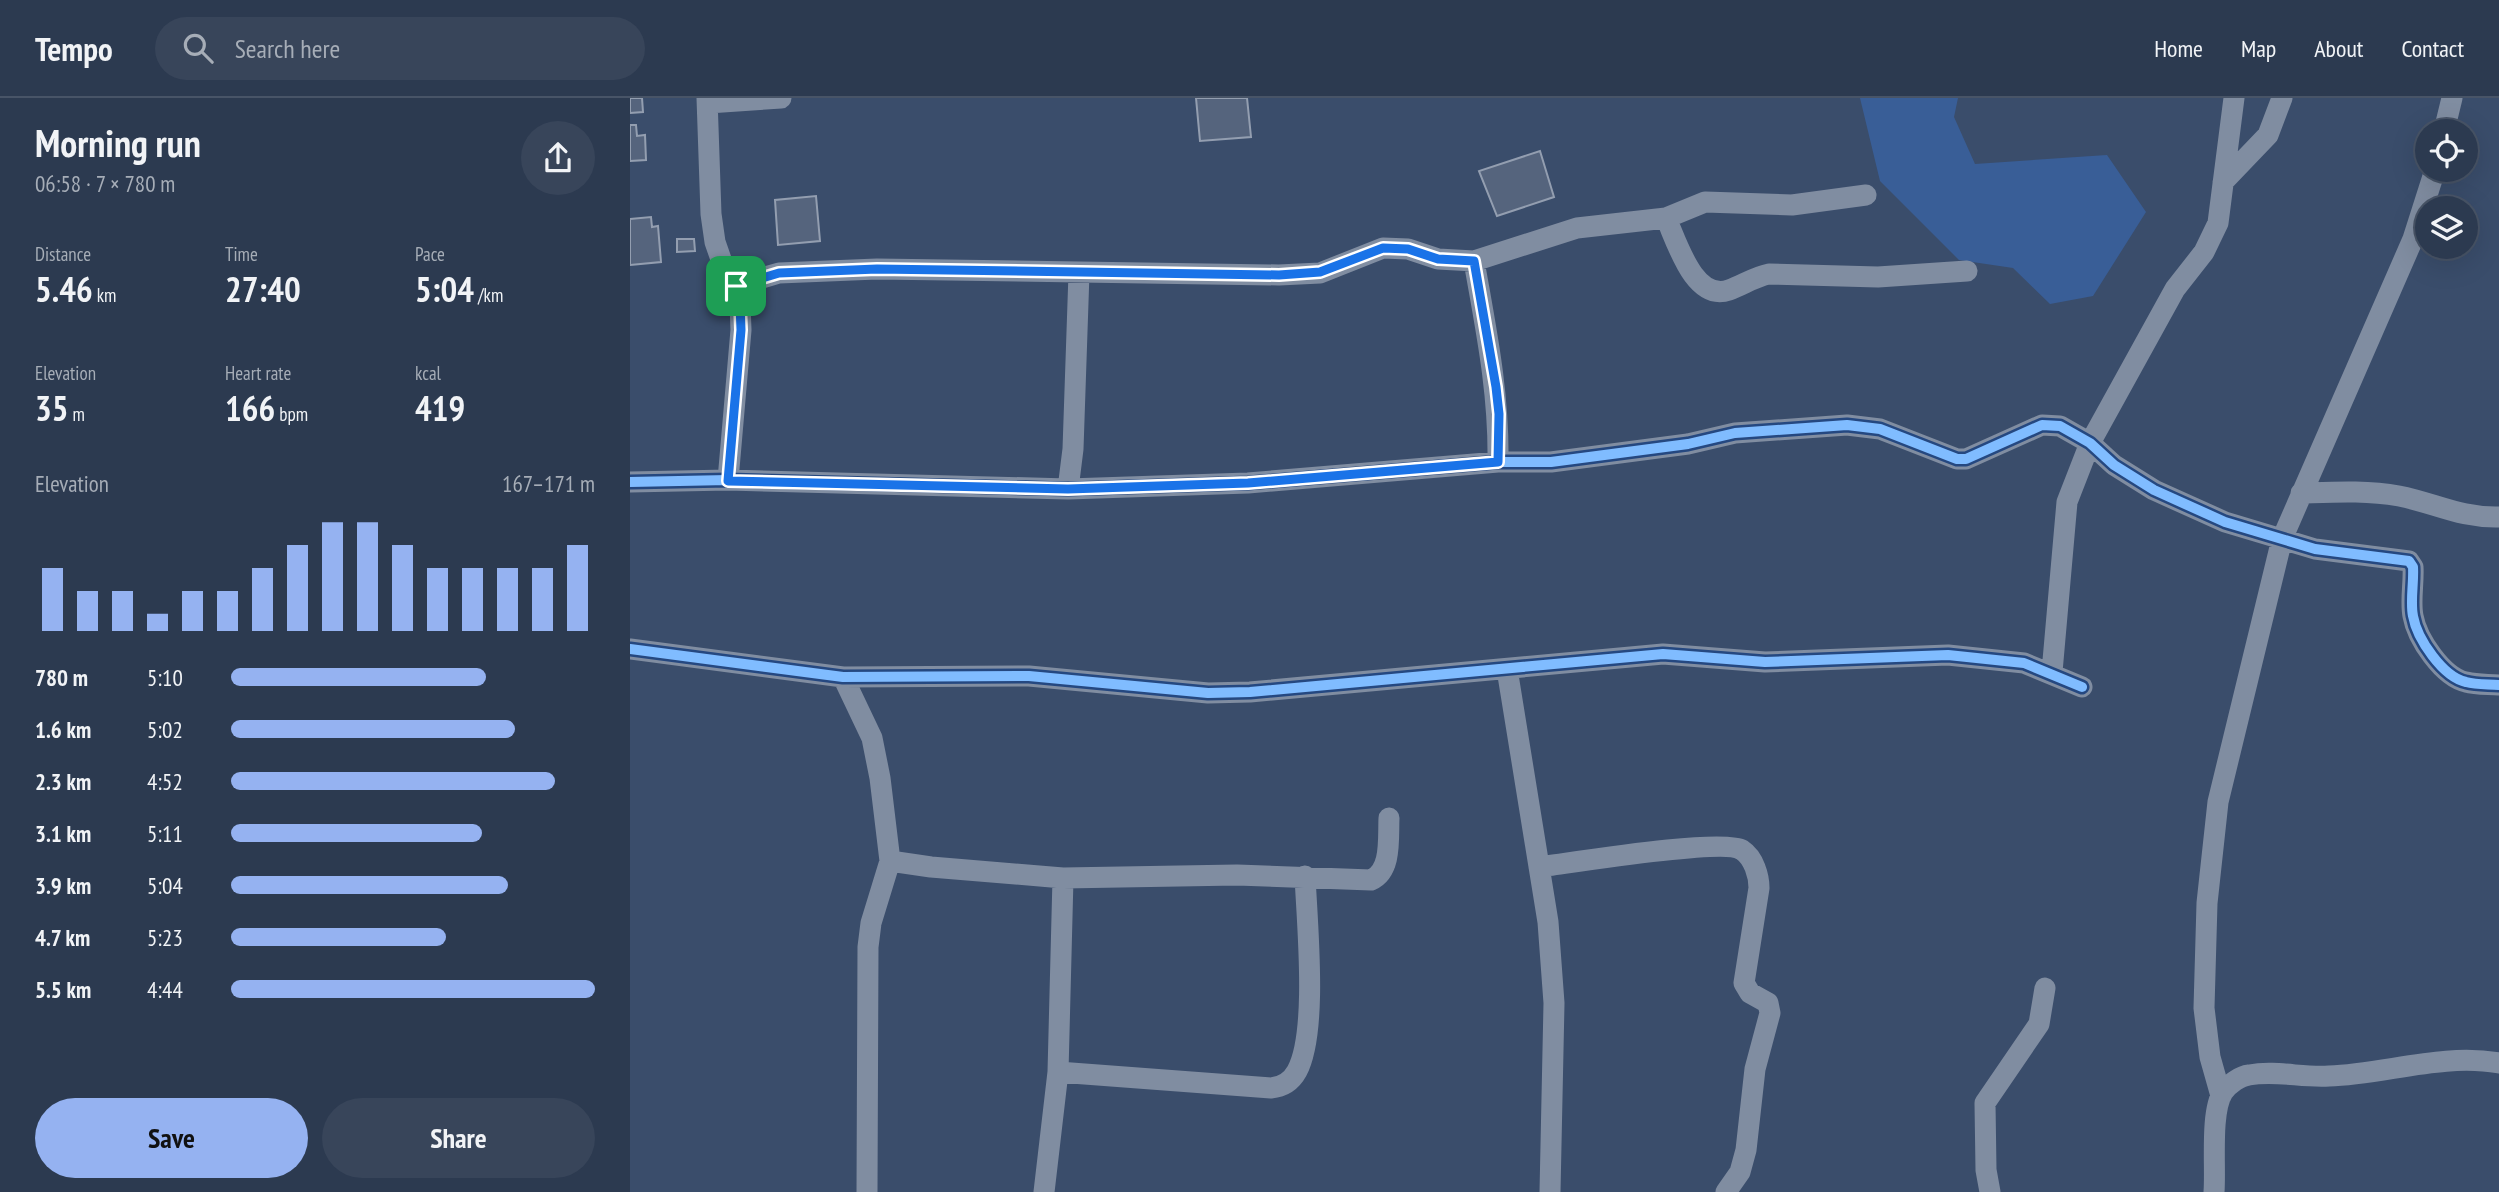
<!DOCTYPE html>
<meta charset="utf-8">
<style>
:root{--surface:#2c3a50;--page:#38455a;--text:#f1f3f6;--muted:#a6adb7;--line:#485467;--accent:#95b2f1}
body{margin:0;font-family:"PT Sans Narrow",sans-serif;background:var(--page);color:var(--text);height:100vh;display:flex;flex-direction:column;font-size:26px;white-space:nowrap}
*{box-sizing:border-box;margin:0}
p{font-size:23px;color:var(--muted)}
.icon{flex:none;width:38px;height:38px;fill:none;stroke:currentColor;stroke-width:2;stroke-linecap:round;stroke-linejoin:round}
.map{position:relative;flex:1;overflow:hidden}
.drawer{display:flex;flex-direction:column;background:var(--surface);width:630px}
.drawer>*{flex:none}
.fabs{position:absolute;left:1785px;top:21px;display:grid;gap:14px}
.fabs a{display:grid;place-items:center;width:63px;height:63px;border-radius:50%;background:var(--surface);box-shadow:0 7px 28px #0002,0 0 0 2px var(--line);font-size:35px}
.pin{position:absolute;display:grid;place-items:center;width:60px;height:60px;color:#fff;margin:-30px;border-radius:14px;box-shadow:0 4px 10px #0006}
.round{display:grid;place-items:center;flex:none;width:74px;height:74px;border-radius:37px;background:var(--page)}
.overview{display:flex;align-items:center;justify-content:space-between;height:119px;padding:0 35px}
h1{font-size:38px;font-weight:700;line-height:52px}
.stats{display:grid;grid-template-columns:repeat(3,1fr);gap:10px;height:119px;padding:7px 35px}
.stats div{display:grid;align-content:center}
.stats b{font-size:35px;font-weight:700}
.stats small{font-size:19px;font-weight:400}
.stats p{font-size:19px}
.chart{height:196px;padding:14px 35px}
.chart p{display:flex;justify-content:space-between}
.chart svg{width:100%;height:126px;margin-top:7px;stroke:var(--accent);stroke-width:6}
.primary-button{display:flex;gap:14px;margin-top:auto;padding:14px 35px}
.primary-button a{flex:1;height:80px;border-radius:42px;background:var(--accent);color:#111;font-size:28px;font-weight:700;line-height:80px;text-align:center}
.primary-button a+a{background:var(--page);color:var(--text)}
ul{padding:0 35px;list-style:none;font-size:23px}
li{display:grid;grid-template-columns:112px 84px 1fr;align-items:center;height:52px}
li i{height:18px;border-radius:9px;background:var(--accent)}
header{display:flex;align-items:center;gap:42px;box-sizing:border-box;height:98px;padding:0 35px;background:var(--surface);border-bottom:2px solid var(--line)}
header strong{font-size:33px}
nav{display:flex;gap:38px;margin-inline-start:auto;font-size:24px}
.search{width:490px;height:63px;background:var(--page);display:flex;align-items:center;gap:18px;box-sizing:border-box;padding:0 24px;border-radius:38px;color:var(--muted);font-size:26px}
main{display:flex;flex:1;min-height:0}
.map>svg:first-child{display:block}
.green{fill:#395e97}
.building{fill:#55647d;stroke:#939eb0;stroke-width:2}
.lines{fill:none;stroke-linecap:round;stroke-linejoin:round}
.minor{stroke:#808da1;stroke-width:21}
.cycleway-casing{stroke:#254880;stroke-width:15}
.cycleway{stroke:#80bcff;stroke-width:10}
.route-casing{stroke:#fff;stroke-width:14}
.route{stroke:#1a73e8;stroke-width:9}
</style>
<header>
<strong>Tempo</strong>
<div class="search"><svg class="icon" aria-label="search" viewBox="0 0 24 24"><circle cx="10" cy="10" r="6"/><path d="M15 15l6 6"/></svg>Search here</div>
<nav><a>Home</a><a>Map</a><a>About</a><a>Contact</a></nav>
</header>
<main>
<section class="drawer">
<div class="overview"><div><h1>Morning run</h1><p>06:58 · 7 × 780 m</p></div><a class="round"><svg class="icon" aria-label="share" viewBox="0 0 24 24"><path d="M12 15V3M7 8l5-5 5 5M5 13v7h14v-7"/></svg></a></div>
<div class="stats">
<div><p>Distance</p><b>5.46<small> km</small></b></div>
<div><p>Time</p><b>27:40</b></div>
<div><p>Pace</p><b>5:04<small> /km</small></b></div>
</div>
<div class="stats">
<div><p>Elevation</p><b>35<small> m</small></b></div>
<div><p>Heart rate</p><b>166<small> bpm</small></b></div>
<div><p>kcal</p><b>419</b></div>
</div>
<div class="chart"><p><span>Elevation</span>167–171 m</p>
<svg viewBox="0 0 160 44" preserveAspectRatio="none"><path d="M5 44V22M15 44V30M25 44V30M35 44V38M45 44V30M55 44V30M65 44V22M75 44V14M85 44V6M95 44V6M105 44V14M115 44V22M125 44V22M135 44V22M145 44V22M155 44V14"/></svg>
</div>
<ul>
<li><b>780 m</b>5:10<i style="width:70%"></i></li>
<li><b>1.6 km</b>5:02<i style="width:78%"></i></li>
<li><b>2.3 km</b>4:52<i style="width:89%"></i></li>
<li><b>3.1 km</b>5:11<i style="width:69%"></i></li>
<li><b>3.9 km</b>5:04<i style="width:76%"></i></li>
<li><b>4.7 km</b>5:23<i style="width:59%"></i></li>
<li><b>5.5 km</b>4:44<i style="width:100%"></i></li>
</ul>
<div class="primary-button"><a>Save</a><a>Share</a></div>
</section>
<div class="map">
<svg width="1869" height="1094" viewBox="0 0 1869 1094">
<rect width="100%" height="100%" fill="#3a4d6b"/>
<path class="green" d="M1230,0H1328L1324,19L1345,66L1477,57L1516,114L1463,198L1420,206L1383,170L1329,162L1250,83Z"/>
<path class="building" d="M0,0H12L13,14L0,15Z
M566,0H617L621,39L570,43Z
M0,27H6L7,38L15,37L16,62L0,63Z
M910,53L924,99L867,118L849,73Z
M186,98L190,143L148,147L145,102Z
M21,119L22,129L28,128L31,164L0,167V121Z
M47,141H64L65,153L47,154Z"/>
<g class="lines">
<path class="minor" d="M77,0L81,116L85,144L93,167L105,188L110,206L111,232L98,382
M78,5L151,0
M1814,33L1822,0
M1593,84L1638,37L1652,0
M1036,120C1047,144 1064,204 1099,192C1113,187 1124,179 1139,176L1248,179L1337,173
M844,163C856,232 869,293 868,364
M105,188L149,175L247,171L649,177L690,175L753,150L778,151L808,161L844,163L947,130L1036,120L1075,104L1162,107L1236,97
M0,384L98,382L438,391L618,385L868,364H921L1058,346L1105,335L1217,327L1250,331L1327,361H1336L1412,327L1430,328L1460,345L1484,367L1524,392L1595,424L1685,451L1779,463L1783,469C1784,485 1780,503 1783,518C1787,541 1813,579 1836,584C1847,587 1858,586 1869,587
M438,391L443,351L449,175
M1671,395C1704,394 1736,392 1769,398C1805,405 1830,420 1869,419
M0,551L213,579L399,578L578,595L620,594L1033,556L1135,564L1318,557L1394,565L1452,589
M877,571L918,824L924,905L920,1094
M1422,574L1437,404L1460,345L1545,191L1574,154L1588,125L1604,0
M213,579L242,640L250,680L260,763L301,769L433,780L607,777L741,782C762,773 758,740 759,720
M909,769C941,765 1093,740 1112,752C1124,760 1129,778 1129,790L1114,885L1120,895L1138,905L1140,915L1125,971L1116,1052L1110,1074L1096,1094
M428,974L641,990C652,989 661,984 667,973C688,934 677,825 675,778
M1591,998L1580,959L1574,910L1577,805L1588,704L1652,441L1783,141L1805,72
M237,1094L238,849L241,825L260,763
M414,1094L428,974L433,780
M1360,1094L1356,1072L1355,1005L1409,926L1415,890
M1584,1094C1586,1069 1580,1014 1593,994C1599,986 1610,978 1619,977C1646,972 1673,980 1699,978C1755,976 1813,955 1869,965"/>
<g class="cycleway-casing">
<path id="cycleway" d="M0,384L98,382L438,391L618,385L868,364H921L1058,346L1105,335L1217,327L1250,331L1327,361H1336L1412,327L1430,328L1460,345L1484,367L1524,392L1595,424L1685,451L1779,463L1783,469C1784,485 1780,503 1783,518C1787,541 1813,579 1836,584C1847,587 1858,586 1869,587
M0,551L213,579L399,578L578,595L620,594L1033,556L1135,564L1318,557L1394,565L1452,589"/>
</g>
<use href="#cycleway" class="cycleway"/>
</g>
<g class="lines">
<g class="route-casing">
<path id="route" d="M753,150L778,151L808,161L844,163L866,289L869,316L868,364L618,385L438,391L98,383L111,232L110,206L106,188L149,175L247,171L649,177L690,174Z"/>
</g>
<use href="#route" class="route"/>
</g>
</svg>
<div class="fabs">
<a><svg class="icon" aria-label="locate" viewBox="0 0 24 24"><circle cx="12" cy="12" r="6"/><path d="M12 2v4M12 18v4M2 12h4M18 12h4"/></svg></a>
<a><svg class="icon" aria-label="layers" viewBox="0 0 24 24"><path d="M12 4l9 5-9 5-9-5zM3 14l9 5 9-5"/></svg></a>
</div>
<div class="pin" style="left:106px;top:188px;background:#1e9e55"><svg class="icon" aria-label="arrive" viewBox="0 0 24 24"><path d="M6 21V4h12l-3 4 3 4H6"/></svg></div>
</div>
</main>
